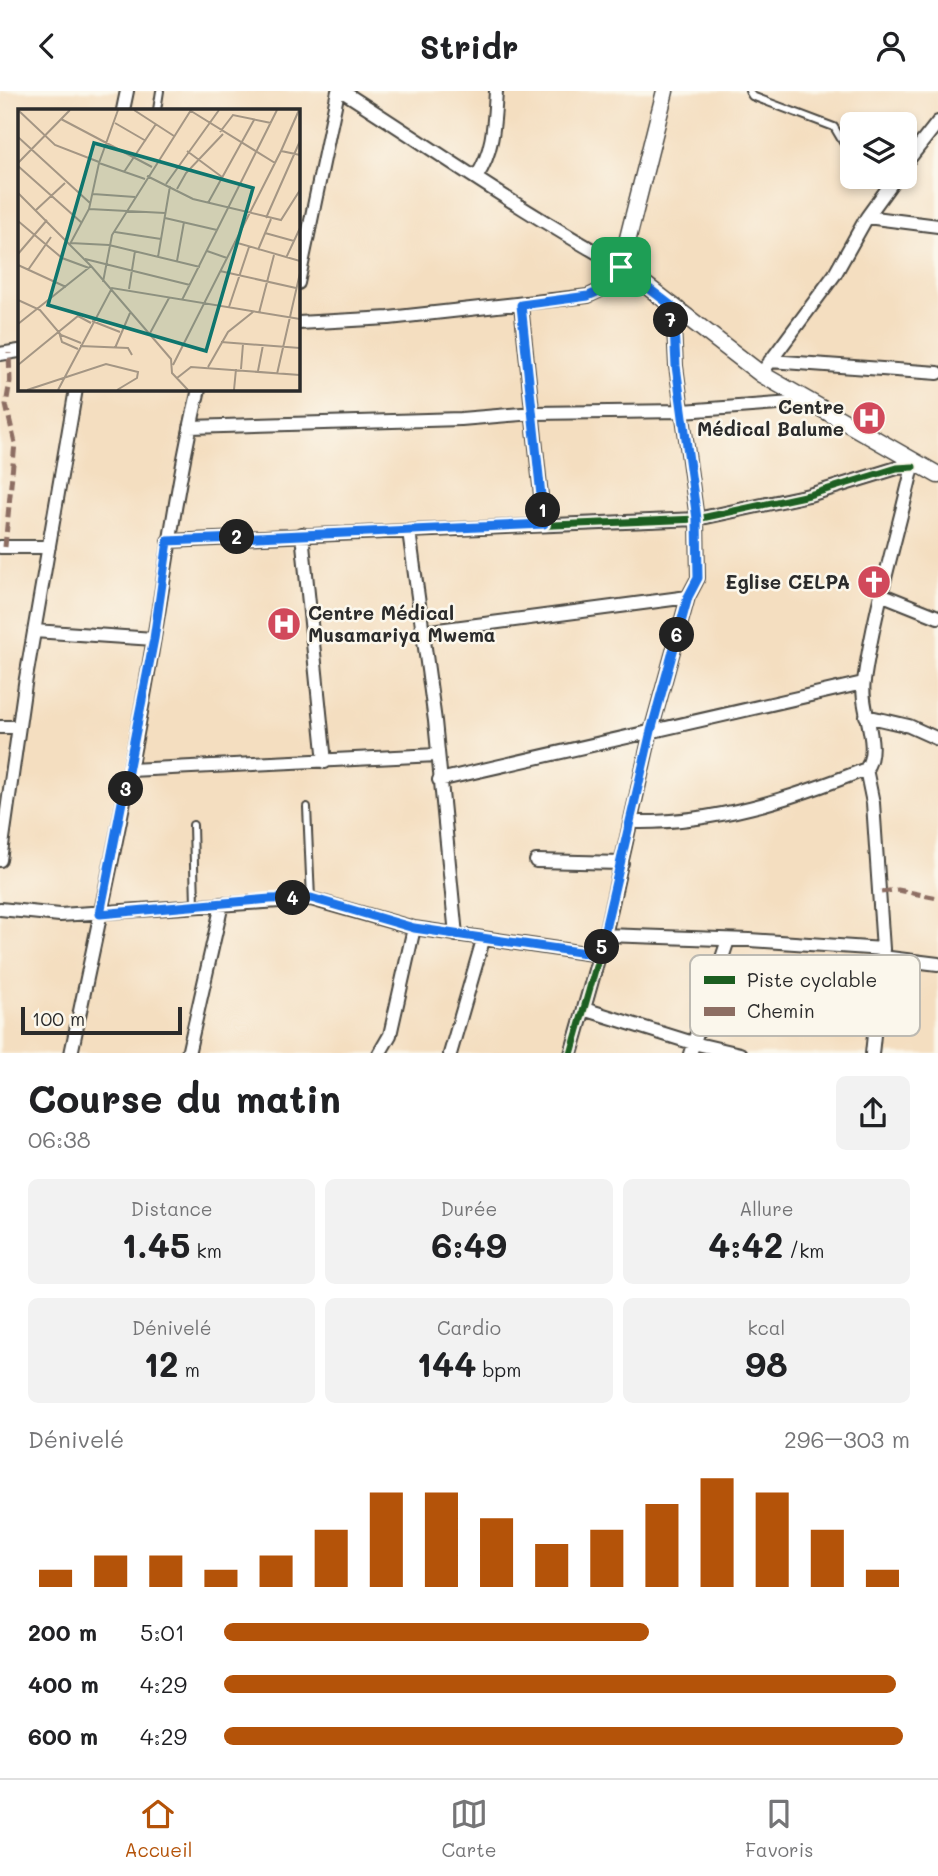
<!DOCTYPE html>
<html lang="fr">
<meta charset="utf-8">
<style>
:root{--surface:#fff;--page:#f2f2f2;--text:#202124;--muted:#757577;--line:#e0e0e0;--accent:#b45309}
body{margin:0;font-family:Mali,sans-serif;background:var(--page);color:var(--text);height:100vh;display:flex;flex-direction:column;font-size:26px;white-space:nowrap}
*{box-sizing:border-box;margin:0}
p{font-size:23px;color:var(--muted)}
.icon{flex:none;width:38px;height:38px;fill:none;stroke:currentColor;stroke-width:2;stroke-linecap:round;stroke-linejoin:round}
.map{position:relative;height:962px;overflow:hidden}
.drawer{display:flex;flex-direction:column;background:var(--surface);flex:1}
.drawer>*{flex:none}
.fabs{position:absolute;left:840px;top:21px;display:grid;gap:14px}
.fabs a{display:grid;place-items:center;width:77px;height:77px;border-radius:10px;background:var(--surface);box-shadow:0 4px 10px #0003;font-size:35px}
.scale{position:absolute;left:21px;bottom:18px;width:161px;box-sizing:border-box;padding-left:7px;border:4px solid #2b2b2b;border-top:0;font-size:19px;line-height:24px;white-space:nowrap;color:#2b2b2b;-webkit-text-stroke:5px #fbf7ec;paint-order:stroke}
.pin{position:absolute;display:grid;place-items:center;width:60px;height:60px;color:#fff;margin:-30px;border-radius:14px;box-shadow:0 4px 10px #0006}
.km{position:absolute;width:35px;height:35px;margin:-18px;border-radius:50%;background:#222;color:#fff;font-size:19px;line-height:35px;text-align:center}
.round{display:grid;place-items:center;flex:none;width:74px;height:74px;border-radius:10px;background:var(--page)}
.headline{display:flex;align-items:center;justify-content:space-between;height:119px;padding:0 28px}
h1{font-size:38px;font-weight:700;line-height:52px}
.metrics{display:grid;grid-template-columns:repeat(3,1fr);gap:10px;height:119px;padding:7px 28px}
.metrics div{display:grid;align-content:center;border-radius:10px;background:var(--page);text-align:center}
.metrics b{font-size:35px;font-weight:700}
.metrics small{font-size:19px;font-weight:400}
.metrics p{font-size:19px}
.chart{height:196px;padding:14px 28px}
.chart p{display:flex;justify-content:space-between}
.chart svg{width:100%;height:126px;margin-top:7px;stroke:var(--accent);stroke-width:6}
ul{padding:0 28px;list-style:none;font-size:23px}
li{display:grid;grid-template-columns:112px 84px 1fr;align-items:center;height:52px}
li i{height:18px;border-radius:9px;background:var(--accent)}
header{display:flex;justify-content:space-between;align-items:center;height:91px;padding:0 28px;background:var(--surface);font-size:32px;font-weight:700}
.tab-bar{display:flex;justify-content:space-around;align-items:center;height:98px;border-top:2px solid var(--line);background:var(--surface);font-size:19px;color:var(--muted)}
.tab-bar a{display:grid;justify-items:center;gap:4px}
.tab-bar .selected{color:var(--accent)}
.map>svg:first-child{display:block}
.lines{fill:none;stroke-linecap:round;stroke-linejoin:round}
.service-casing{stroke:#494641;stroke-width:10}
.minor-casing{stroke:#494641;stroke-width:16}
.tertiary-casing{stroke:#494641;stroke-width:19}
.service{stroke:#fff;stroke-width:6}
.minor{stroke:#fff;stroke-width:12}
.tertiary{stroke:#fff;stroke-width:16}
.quiet{stroke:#8d6e63;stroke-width:5;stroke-dasharray:10 5;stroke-linecap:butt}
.cycleway-casing{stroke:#fbf7ec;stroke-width:11}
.cycleway{stroke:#1b5e20;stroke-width:7}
.route-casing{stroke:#fff;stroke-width:14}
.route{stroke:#1a73e8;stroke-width:9}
.labels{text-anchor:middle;stroke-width:5;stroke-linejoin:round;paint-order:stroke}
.poi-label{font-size:19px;font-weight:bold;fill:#2b2b2b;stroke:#fbf7ec;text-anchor:end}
.inset-road{fill:none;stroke:#a49684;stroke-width:2}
.view{fill:#0f766e;fill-opacity:0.15;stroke:#0f766e;stroke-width:3.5}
.inset-edge{fill:none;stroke:#2b2b2b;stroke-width:3.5}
.key{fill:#fbf7ec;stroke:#bdbab2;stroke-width:2}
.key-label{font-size:19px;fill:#2b2b2b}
</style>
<header><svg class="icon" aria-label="back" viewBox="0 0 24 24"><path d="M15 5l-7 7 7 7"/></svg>Stridr<svg class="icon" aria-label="person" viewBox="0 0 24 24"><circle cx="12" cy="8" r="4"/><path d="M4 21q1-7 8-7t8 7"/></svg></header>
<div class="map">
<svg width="938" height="963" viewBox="0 0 938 963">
<rect width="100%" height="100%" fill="#fbf7ec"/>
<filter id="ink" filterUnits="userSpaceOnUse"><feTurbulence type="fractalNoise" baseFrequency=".0143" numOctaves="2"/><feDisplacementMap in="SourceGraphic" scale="14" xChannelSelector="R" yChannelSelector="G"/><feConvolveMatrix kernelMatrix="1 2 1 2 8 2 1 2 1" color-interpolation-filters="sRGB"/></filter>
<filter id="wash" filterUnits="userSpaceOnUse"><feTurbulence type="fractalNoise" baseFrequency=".00686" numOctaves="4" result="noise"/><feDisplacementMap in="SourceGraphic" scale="28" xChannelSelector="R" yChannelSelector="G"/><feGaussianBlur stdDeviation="1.57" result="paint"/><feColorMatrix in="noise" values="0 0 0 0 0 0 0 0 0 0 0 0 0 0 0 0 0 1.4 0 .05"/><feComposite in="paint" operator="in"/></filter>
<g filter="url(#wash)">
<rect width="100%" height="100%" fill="#f4dec0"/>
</g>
<g filter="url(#ink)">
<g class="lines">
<g class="service-casing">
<path id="service" d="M749,0L752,5L834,36L844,53
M157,19L160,0
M307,716L311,808
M193,734L195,814"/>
</g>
<g class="minor-casing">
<path id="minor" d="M123,19L127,0
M905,73L938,31
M477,85C494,59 494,31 496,0
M867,126L938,135
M298,192L338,0
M521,214L544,433
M298,232L389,227L588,205L613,193L621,175C525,123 435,59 342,0
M0,263L19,260
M770,270L938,282
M761,283L835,183L867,126L896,86
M190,336L461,328L534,322L683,320L806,311
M409,440L435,630L456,844
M302,443L325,671
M168,450L697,428L809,404L897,377L913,376
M0,456H49
M883,504L938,526
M34,540L154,548
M423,541L688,506
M866,625L909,635L938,648
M0,636H19
M130,679L437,664
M439,689L863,592
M632,731C713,733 791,708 866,678
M0,769L25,593L76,298
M536,770L622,772
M0,818L60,824L311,808L414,837L599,864
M605,844L749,849L883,858
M882,866L938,873
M584,918L693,952L740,963
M71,963C100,824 131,686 154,547C168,464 179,380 199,298
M188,963L222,813
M379,963L390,944L414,837
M450,963L483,849
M571,963L605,844L651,640L688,506L698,487L697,428L676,275L673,216
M690,963L728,849
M872,963L883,858L873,712L866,678C882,654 859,617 864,590C874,519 898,441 914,371"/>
</g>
<g class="tertiary-casing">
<path id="tertiary" d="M665,0L621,175L761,283L938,384"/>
</g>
<use href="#service" class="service"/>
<use href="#minor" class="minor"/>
<use href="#tertiary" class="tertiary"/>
<path class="quiet" d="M5,456L15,352L6,314L10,290L9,262
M881,801L898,799L938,807"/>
<g class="cycleway-casing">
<path id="cycleway" d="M168,450L697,428L809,404L897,377L913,376
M571,963L605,844L651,640L688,506L698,487L697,428L676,275L673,216"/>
</g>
<use href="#cycleway" class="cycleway"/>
</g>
</g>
<g class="lines" filter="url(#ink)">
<g class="route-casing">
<path id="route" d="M621,176L673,216L676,275L697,428L698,487L688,506L651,640L599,864L414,837L311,807L270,808L100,823L154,548L168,450L544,433L521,214L588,205L613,194Z"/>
</g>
<use href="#route" class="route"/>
</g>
<defs>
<g id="hospital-disc" transform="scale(1.75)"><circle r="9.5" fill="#d1495b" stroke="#fbf7ec"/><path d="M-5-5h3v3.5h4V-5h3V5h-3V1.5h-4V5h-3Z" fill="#fff"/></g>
<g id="church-disc" transform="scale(1.75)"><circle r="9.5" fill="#d1495b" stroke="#fbf7ec"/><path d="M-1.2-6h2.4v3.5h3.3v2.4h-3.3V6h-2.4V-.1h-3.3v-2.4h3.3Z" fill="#fff"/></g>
</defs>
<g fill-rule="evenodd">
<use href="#hospital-disc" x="869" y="327"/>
<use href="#church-disc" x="874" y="491"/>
<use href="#hospital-disc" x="284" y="533"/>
</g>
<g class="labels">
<g class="poi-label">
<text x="844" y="323">Centre<tspan x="844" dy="22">Médical Balume</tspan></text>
<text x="850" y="498">Eglise CELPA</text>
<text x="308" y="529" text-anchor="start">Centre Médical<tspan x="308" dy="22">Musamariya Mwema</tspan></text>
</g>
</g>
<g transform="translate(18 18)">
<rect width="282" height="282" fill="#f4dec0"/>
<path class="inset-road" d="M0,1L37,36L81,53M116,1L156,27M173,2L257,54M43,10L134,58M97,14L128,32M202,23L215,6L253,14M0,28L72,94M169,42L204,68M263,42L281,1M0,54L52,1M81,54L127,70M0,57L64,114M106,63L138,15M129,67L175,90L263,111L282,81M148,75L201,1M159,80L168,64L205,25M0,84L73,157L153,250L154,264L170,281M75,85L117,88M190,94L236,11M71,100L147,104M18,101L47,74M147,109L199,121M248,109L282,32M0,112L44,149L71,159M97,123L143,130M247,124L276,132M216,133L282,152M52,134L91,136L182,158M52,135L71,100L81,54L100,1M240,141L253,110M189,142L209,149M0,145L29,111M140,148L152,77M268,149L282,119M67,150L172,176M159,152L166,113M0,156L48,178M10,161L33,128M202,162L278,179M85,173L94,126L173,1M111,180L117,142M0,191L22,201L43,226L63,234M164,191L259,1M211,198L231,138M241,204L256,146M74,212L102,223M0,215L73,157M41,223L44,233L60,240M131,226L151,189M203,233L282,239M62,237L110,239L114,246M97,239L112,204M0,256L60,207L73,214M155,256L263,42L282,46M190,258L210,223L235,203M223,260L225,235M240,262L245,236M259,265L282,164M159,269L173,258L282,266M9,281L88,255L120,263L119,269L99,281M40,281L94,179L282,210M216,281L218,260"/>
<path class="view" d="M76,34L235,79L188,242L30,196Z"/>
<rect width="282" height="282" class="inset-edge"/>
</g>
<rect x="690" y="864" width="230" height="81" rx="10" class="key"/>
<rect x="704" y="885" width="31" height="8" fill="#1b5e20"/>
<rect x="704" y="916" width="31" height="9" fill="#8d6e63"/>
<g class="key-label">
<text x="747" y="896">Piste cyclable</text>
<text x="747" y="927">Chemin</text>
</g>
</svg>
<div class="fabs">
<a><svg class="icon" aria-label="layers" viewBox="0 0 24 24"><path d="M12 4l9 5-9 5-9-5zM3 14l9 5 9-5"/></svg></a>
</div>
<div class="scale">100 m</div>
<div class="pin" style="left:621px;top:176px;background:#1e9e55"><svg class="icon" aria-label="arrive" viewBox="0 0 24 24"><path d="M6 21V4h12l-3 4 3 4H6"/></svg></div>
<b class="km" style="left:543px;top:419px">1</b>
<b class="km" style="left:237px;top:446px">2</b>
<b class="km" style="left:126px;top:698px">3</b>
<b class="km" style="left:293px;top:807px">4</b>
<b class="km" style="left:602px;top:856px">5</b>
<b class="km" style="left:677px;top:544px">6</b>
<b class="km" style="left:671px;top:229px">7</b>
</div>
<section class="drawer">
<div class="headline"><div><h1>Course du matin</h1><p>06:38</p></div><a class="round"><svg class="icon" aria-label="share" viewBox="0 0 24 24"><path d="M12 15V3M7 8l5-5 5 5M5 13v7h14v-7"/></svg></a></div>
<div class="metrics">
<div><p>Distance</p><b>1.45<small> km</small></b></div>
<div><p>Durée</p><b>6:49</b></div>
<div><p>Allure</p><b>4:42<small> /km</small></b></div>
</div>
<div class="metrics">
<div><p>Dénivelé</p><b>12<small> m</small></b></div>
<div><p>Cardio</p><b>144<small> bpm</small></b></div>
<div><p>kcal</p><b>98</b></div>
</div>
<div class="chart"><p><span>Dénivelé</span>296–303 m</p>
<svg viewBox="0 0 160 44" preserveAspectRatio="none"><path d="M5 44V38M15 44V33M25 44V33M35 44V38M45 44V33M55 44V24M65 44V11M75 44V11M85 44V20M95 44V29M105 44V24M115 44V15M125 44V6M135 44V11M145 44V24M155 44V38"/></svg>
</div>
<ul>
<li><b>200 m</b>5:01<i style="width:62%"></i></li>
<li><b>400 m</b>4:29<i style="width:98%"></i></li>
<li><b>600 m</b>4:29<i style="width:99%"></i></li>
</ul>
</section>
<nav class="tab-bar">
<a class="selected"><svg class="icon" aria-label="home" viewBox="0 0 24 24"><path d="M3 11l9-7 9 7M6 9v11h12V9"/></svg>Accueil</a>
<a><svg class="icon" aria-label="map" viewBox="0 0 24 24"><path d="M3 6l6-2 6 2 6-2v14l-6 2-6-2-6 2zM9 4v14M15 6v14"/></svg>Carte</a>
<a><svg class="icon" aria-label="saved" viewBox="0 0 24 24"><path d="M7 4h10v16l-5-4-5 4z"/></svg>Favoris</a>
</nav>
